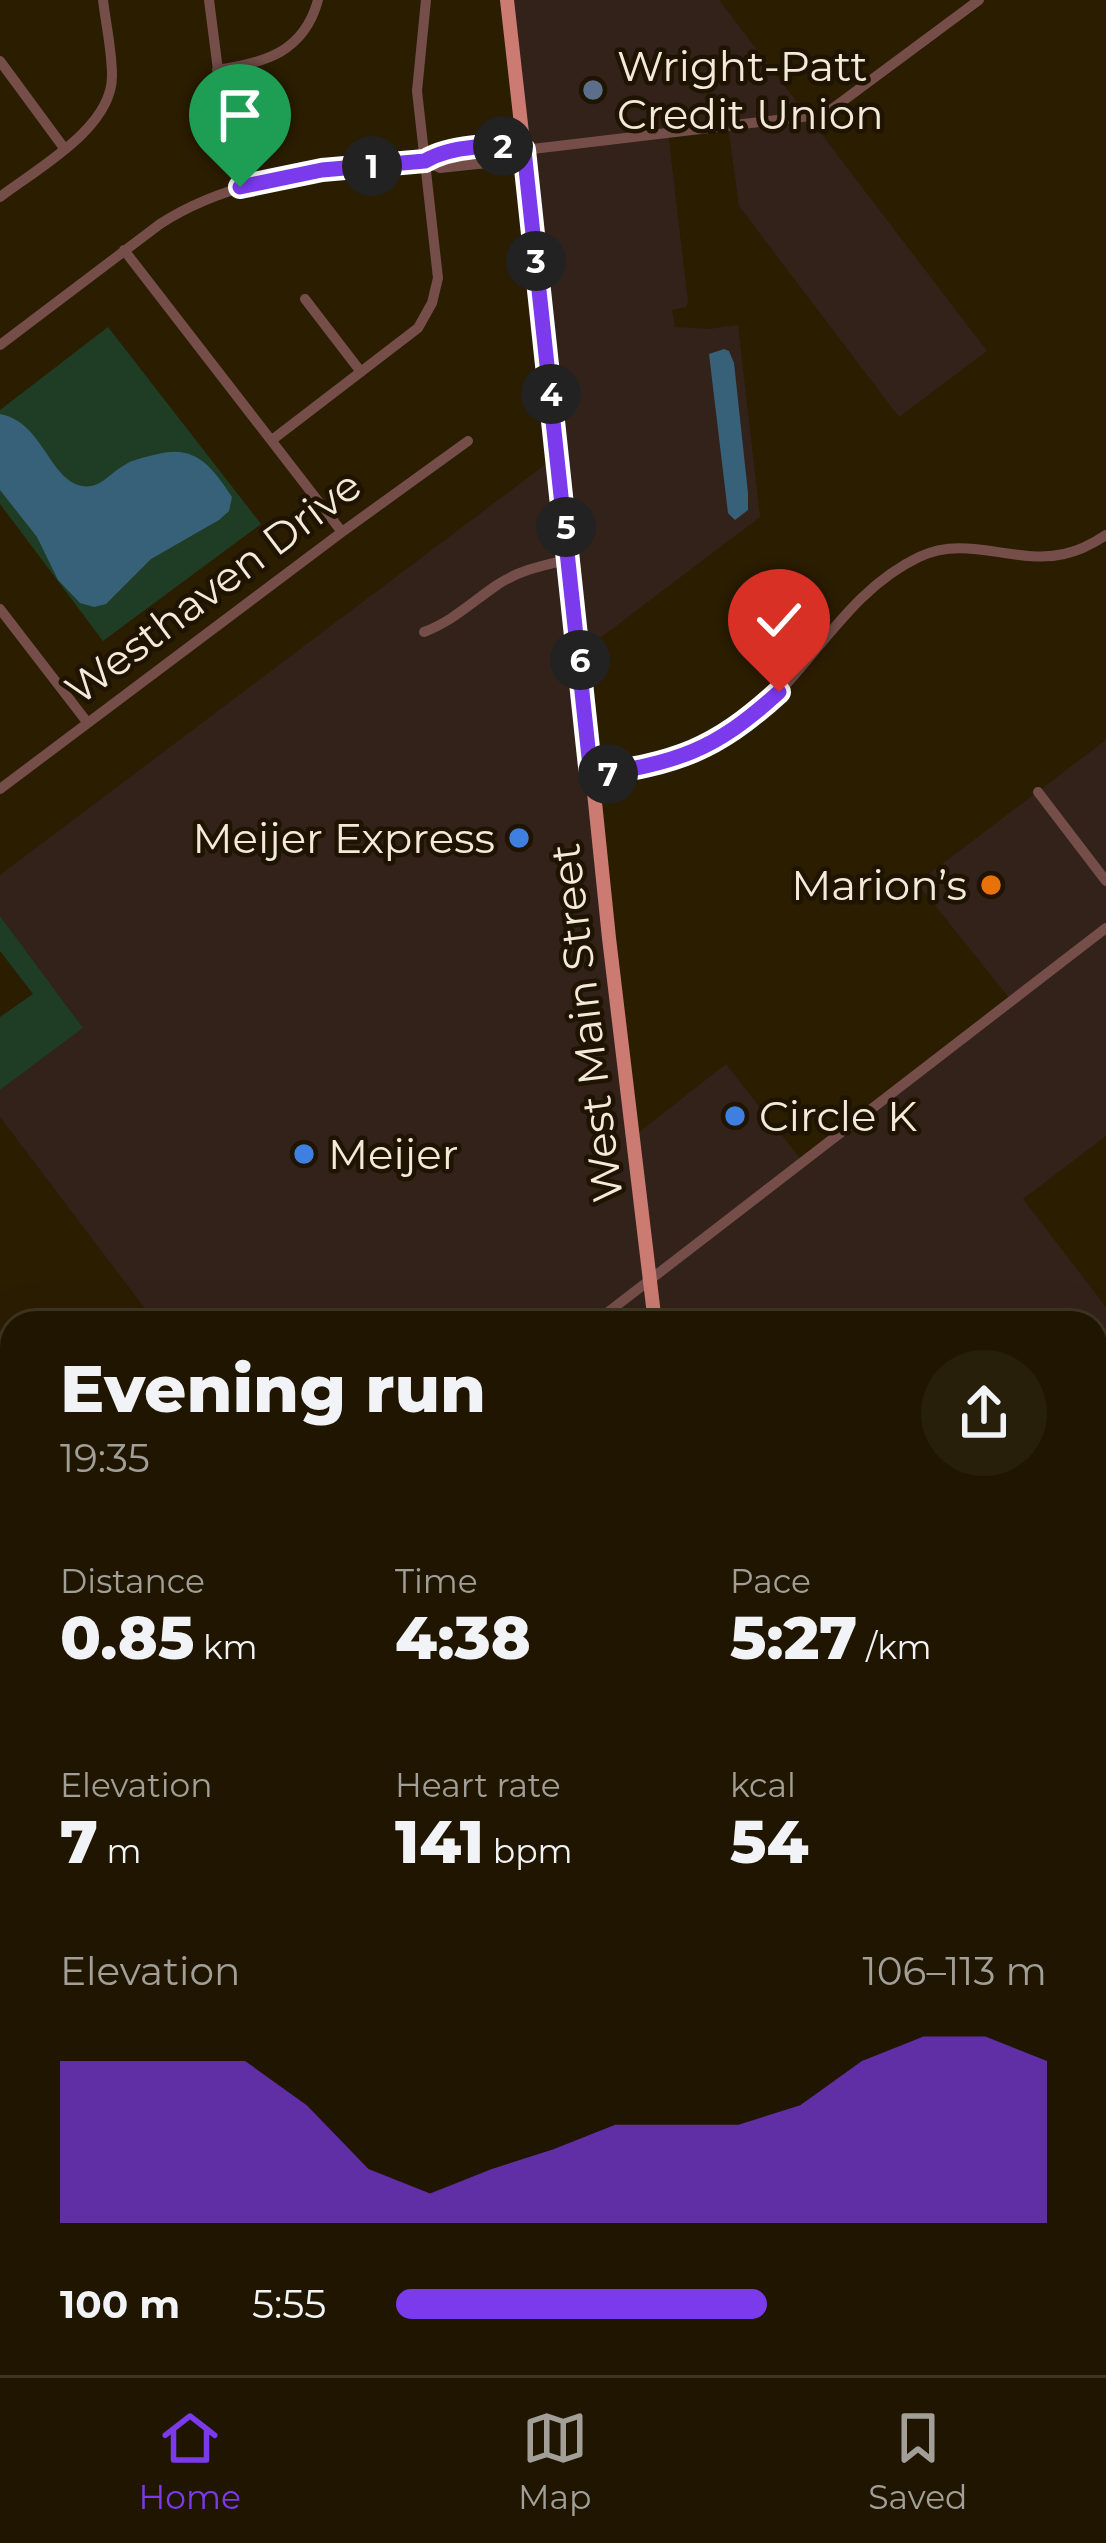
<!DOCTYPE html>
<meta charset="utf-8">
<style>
:root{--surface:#201600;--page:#281f0a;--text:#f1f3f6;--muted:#a29f99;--line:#3d3522;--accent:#7c3aed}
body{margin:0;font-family:Montserrat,sans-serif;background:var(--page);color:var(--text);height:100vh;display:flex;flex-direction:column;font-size:45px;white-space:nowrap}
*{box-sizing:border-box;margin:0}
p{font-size:39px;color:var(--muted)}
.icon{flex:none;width:66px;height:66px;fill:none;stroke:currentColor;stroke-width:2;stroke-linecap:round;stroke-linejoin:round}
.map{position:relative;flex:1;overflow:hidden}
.side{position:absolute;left:0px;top:1311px;width:1107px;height:1065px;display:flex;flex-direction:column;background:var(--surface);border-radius:36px 36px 0 0;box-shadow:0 12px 48px #0002,0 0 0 3px var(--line)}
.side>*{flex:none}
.pin{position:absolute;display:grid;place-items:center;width:102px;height:102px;color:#fff;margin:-123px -51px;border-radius:50% 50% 50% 0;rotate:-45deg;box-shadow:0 0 12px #0007}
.pin .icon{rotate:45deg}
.km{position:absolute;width:60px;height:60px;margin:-30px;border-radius:50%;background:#222;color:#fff;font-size:33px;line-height:60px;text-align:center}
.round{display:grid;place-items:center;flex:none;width:126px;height:126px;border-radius:63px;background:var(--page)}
.summary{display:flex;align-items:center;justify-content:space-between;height:204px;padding:0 60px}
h1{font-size:66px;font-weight:800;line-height:90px}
.stats{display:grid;grid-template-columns:repeat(3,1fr);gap:18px;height:204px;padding:12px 60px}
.stats div{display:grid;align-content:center}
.stats b{font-size:60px;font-weight:800}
.stats small{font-size:33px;font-weight:400}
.stats p{font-size:33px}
.chart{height:336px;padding:24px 60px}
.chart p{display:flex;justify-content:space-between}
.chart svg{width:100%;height:216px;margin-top:12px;fill:var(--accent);opacity:.7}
ul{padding:0 60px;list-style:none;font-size:39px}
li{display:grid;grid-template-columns:192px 144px 1fr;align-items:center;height:90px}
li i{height:30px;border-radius:15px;background:var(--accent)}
.tabs{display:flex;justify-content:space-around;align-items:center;height:168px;border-top:3px solid var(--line);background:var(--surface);font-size:33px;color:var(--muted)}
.tabs a{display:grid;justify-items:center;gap:6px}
.tabs .current{color:var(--accent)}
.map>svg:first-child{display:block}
.commercial{fill:#33221a}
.green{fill:#1f3d25}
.water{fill:#376179}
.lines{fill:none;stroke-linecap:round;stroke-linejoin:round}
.minor{stroke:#754e49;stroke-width:10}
.major{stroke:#cb7b71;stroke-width:14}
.highway{stroke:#ee8c81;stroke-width:16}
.route-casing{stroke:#fff;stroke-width:24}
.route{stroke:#7c3aed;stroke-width:15}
.service-dot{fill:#5c6f8a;stroke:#1f1401;stroke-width:4.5}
.shop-dot{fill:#3f7fe0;stroke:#1f1401;stroke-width:4.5}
.food-dot{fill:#e8710a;stroke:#1f1401;stroke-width:4.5}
.labels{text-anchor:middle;stroke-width:9;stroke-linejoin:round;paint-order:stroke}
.poi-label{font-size:42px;fill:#f4ead9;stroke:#1f1401;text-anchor:start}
.street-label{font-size:42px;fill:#f4ead9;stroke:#1f1401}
</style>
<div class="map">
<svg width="1106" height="2375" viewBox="0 0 1106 2375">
<rect width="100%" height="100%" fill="#2b1d00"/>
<path class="commercial" d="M507,0H719L987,351L899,417L739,206L728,125L668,132L688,302L686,307L672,310L675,327L709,329L738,325L760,517L579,654L633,1137L726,1064L802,1161L1010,999L917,883L1106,740V1136L1023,1199L1106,1307V2015L1095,2023V1323H156L0,1117V1090L83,1028L0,916V875L558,455Z
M12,1585V1766L0,1775V1594Z"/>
<path class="green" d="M108,327L261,524L103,641L0,504V410Z
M0,916L83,1028L0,1090V1017L33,994L0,951Z"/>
<path class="water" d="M724,349L729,351L734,363L748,493V510L735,520L728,513L709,354Z
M0,414C43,422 49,480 82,486C100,489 109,474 123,466C133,459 146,457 158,454C196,444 213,468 232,497L229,511L219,520L151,559L106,604L94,607L80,603L58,580L37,537L0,490Z"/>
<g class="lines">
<path class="minor" d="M209,0L226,132L240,186
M0,61L64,148
M217,70C265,63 304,52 318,0
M425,161L440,168L506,161L524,150
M0,197C38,168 112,128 112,76C112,51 106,25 103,0
M124,250L342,532
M305,299L361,372
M0,345L160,224C239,173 334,169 425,161C451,146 496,143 524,150L819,115L832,109L979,0
M272,440L418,328L432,303L438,278L417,91L426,0
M0,609L87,722
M424,632C453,621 472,602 497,585C519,570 545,565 570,559
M591,777C669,764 724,751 780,691C825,643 858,586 919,557C967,534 1015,565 1064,554C1079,551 1094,543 1106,535
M0,789L342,532L468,441
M1038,792L1106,881
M594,1323L1106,928
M0,1775L12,1766
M1095,1809L1106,1808
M1095,2249L1106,2240
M1025,2364L1034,2375"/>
<path class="major" d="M507,0L570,559L609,938L655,1323
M775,2364L776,2375"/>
<path class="highway" d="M1095,2066L1106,2059
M1095,2097L1106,2089
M1095,2138L1106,2130
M1095,2159L1106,2150
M492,2364L493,2375
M743,2375L757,2364
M792,2375L806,2364
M949,2375L954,2364"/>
</g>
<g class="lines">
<g class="route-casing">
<path id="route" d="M240,187L322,170L425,161C450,146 496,143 524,150L591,776C678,762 713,752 779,692"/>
</g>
<use href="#route" class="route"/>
</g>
<circle class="service-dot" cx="593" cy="90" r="12"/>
<g class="shop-dot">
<circle cx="519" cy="838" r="12"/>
<circle cx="735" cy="1116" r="12"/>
<circle cx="304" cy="1154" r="12"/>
</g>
<circle class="food-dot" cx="991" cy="885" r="12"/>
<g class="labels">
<g class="poi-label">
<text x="617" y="81">Wright-Patt<tspan x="617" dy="48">Credit Union</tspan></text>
<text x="495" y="853" text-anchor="end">Meijer Express</text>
<text x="967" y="900" text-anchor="end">Marion’s</text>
<text x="759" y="1131">Circle K</text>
<text x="328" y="1169">Meijer</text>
</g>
<g class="street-label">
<text transform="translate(213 587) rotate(-37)" y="15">Westhaven Drive</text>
<text transform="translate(586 1023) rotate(-97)" y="15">West Main Street</text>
</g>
</g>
</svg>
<div class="pin" style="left:240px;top:187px;background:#1e9e55"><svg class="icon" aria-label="arrive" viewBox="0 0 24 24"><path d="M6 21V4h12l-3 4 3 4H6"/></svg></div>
<div class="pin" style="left:779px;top:692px;background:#d93025"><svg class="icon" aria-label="check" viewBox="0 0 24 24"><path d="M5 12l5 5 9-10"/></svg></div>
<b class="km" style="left:372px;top:166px">1</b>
<b class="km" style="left:503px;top:146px">2</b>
<b class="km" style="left:536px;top:261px">3</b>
<b class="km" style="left:551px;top:394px">4</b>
<b class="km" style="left:566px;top:527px">5</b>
<b class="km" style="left:580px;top:660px">6</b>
<b class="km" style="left:608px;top:774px">7</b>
<section class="side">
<div class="summary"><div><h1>Evening run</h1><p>19:35</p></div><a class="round"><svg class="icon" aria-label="share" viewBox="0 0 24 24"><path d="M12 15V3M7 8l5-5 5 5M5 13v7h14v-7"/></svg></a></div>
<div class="stats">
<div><p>Distance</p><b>0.85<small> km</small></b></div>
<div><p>Time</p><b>4:38</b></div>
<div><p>Pace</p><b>5:27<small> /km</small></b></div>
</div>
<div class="stats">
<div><p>Elevation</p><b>7<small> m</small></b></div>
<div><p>Heart rate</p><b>141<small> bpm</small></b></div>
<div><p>kcal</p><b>54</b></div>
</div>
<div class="chart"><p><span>Elevation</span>106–113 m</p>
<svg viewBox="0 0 160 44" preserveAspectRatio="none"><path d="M0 44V11L10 11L20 11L30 11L40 20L50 33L60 38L70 33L80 29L90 24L100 24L110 24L120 20L130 11L140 6L150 6L160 11V44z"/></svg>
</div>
<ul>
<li><b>100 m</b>5:55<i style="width:57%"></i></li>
</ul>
</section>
</div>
<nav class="tabs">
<a class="current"><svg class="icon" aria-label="home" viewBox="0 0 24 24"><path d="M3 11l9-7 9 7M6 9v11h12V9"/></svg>Home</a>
<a><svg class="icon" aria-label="map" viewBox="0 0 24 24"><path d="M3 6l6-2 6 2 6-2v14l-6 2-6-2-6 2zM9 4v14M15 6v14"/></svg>Map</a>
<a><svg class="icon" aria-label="saved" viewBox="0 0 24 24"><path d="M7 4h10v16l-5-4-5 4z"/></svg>Saved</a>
</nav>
